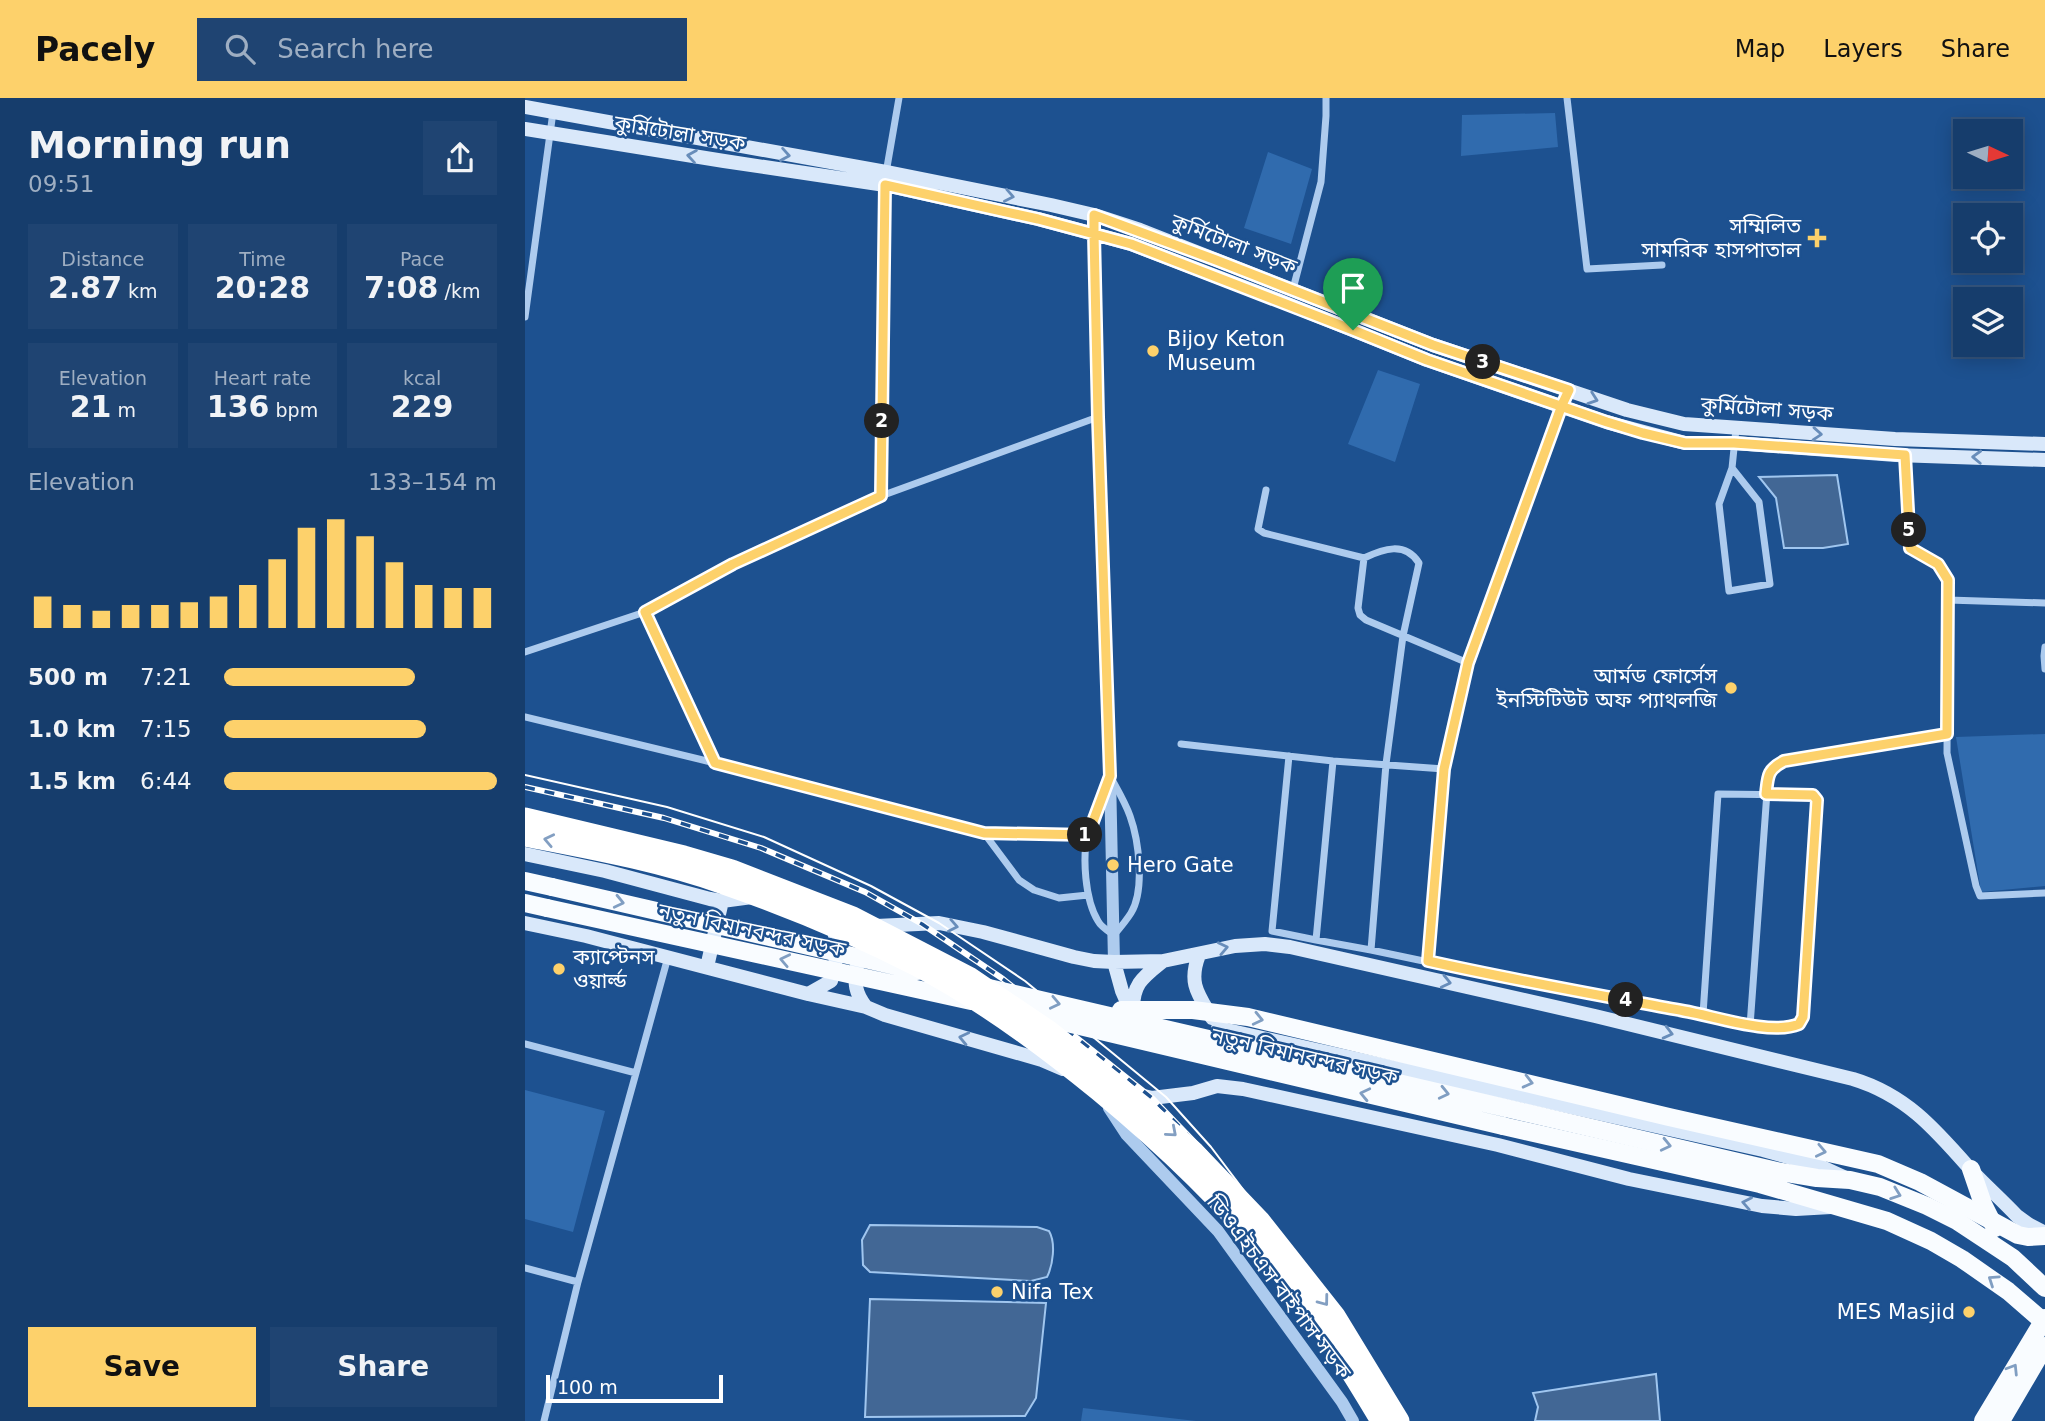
<!DOCTYPE html>
<meta charset="utf-8">
<style>
:root{--surface:#163d6c;--page:#1f4472;--text:#f1f3f6;--muted:#9eaec2;--line:#35567f;--accent:#fdd16b}
body{margin:0;font-family:"DejaVu Sans","Noto Sans Bengali",sans-serif;background:var(--page);color:var(--text);height:100vh;display:flex;flex-direction:column;font-size:26px;white-space:nowrap}
*{box-sizing:border-box;margin:0}
p{font-size:23px;color:var(--muted)}
.icon{flex:none;width:38px;height:38px;fill:none;stroke:currentColor;stroke-width:2;stroke-linecap:round;stroke-linejoin:round}
.map{position:relative;flex:1;overflow:hidden}
.details{display:flex;flex-direction:column;background:var(--surface);width:525px}
.details>*{flex:none}
.needle{width:46px;rotate:94deg}
.controls{position:absolute;left:1428px;top:21px;display:grid;gap:14px}
.controls a{display:grid;place-items:center;width:70px;height:70px;border-radius:0px;background:var(--surface);box-shadow:0 4px 18px #0003,0 0 0 2px var(--line);font-size:35px}
.scale{position:absolute;left:21px;bottom:18px;width:177px;box-sizing:border-box;padding-left:7px;border:4px solid #fff;border-top:0;font-size:19px;line-height:24px;white-space:nowrap;color:#fff;-webkit-text-stroke:5px #1d5190;paint-order:stroke}
.pin{position:absolute;display:grid;place-items:center;width:60px;height:60px;color:#fff;margin:-72px -30px;border-radius:50% 50% 50% 0;rotate:-45deg;box-shadow:0 0 7px #0007}
.pin .icon{rotate:45deg}
.km{position:absolute;width:35px;height:35px;margin:-18px;border-radius:50%;background:#222;color:#fff;font-size:19px;line-height:35px;text-align:center}
.round{display:grid;place-items:center;flex:none;width:74px;height:74px;border-radius:0px;background:var(--page)}
.head{display:flex;align-items:center;justify-content:space-between;height:119px;padding:0 28px}
h1{font-size:38px;font-weight:700;line-height:52px}
.metrics{display:grid;grid-template-columns:repeat(3,1fr);gap:10px;height:119px;padding:7px 28px}
.metrics div{display:grid;align-content:center;border-radius:0px;background:var(--page);text-align:center}
.metrics b{font-size:30px;font-weight:700}
.metrics small{font-size:19px;font-weight:400}
.metrics p{font-size:19px}
.chart{height:196px;padding:14px 28px}
.chart p{display:flex;justify-content:space-between}
.chart svg{width:100%;height:126px;margin-top:7px;stroke:var(--accent);stroke-width:6}
.cta{display:flex;gap:14px;margin-top:auto;padding:14px 28px}
.cta a{flex:1;height:80px;border-radius:0px;background:var(--accent);color:#111;font-size:28px;font-weight:700;line-height:80px;text-align:center}
.cta a+a{background:var(--page);color:var(--text)}
ul{padding:0 28px;list-style:none;font-size:23px}
li{display:grid;grid-template-columns:112px 84px 1fr;align-items:center;height:52px}
li i{height:18px;border-radius:9px;background:var(--accent)}
header{display:flex;align-items:center;gap:42px;box-sizing:border-box;height:98px;padding:0 35px;background:var(--accent);color:#111}
header strong{font-size:33px}
nav{display:flex;gap:38px;margin-inline-start:auto;font-size:24px}
.search{width:490px;height:63px;background:var(--page);display:flex;align-items:center;gap:18px;box-sizing:border-box;padding:0 24px;border-radius:0px;color:var(--muted);font-size:26px}
main{display:flex;flex:1;min-height:0}
.map>svg:first-child{display:block}
.green{fill:#306bae}
.water{fill:#426795;stroke:#a0c6ef;stroke-width:2}
.lines{fill:none;stroke-linecap:round;stroke-linejoin:round}
.minor{stroke:#adcbee;stroke-width:7}
.tertiary{stroke:#adcbee;stroke-width:12}
.secondary{stroke:#d9e8fa;stroke-width:14}
.trunk{stroke:#f9fcff;stroke-width:18}
.tram{stroke:#fff;stroke-width:2}
.rail-casing{stroke:#fff;stroke-width:6}
.rail{stroke:#1d5190;stroke-width:3.5;stroke-dasharray:10;stroke-linecap:butt}
.trunk-bridge{stroke:#f9fcff;stroke-width:18}
.motorway-bridge{stroke:#fff;stroke-width:21}
.oneway{stroke:#688dba}
.oneway2{stroke:#839fc2}
.oneway3{stroke:#809ec2}
.route-casing{stroke:#fff;stroke-width:14}
.route{stroke:#fdd16b;stroke-width:9}
.poi-dot{fill:#fdd16b;stroke:#1d5190;stroke-width:2.5}
.labels{text-anchor:middle;stroke-width:5;stroke-linejoin:round;paint-order:stroke}
.street-label{font-size:21px;fill:#fff;stroke:#1d5190}
.poi-label{font-size:21px;fill:#fff;stroke:#1d5190;text-anchor:start}
</style>
<header>
<strong>Pacely</strong>
<div class="search"><svg class="icon" aria-label="search" viewBox="0 0 24 24"><circle cx="10" cy="10" r="6"/><path d="M15 15l6 6"/></svg>Search here</div>
<nav><a>Map</a><a>Layers</a><a>Share</a></nav>
</header>
<main>
<section class="details">
<div class="head"><div><h1>Morning run</h1><p>09:51</p></div><a class="round"><svg class="icon" aria-label="share" viewBox="0 0 24 24"><path d="M12 15V3M7 8l5-5 5 5M5 13v7h14v-7"/></svg></a></div>
<div class="metrics">
<div><p>Distance</p><b>2.87<small> km</small></b></div>
<div><p>Time</p><b>20:28</b></div>
<div><p>Pace</p><b>7:08<small> /km</small></b></div>
</div>
<div class="metrics">
<div><p>Elevation</p><b>21<small> m</small></b></div>
<div><p>Heart rate</p><b>136<small> bpm</small></b></div>
<div><p>kcal</p><b>229</b></div>
</div>
<div class="chart"><p><span>Elevation</span>133–154 m</p>
<svg viewBox="0 0 160 44" preserveAspectRatio="none"><path d="M5 44V33M15 44V36M25 44V38M35 44V36M45 44V36M55 44V35M65 44V33M75 44V29M85 44V20M95 44V9M105 44V6M115 44V12M125 44V21M135 44V29M145 44V30M155 44V30"/></svg>
</div>
<ul>
<li><b>500 m</b>7:21<i style="width:70%"></i></li>
<li><b>1.0 km</b>7:15<i style="width:74%"></i></li>
<li><b>1.5 km</b>6:44<i style="width:100%"></i></li>
</ul>
<div class="cta"><a>Save</a><a>Share</a></div>
</section>
<div class="map">
<svg width="1520" height="1323" viewBox="0 0 1520 1323">
<rect width="100%" height="100%" fill="#1d5190"/>
<path class="green" d="M1030,15L1033,49L936,58L937,17Z
M743,54L787,71L766,146L719,130Z
M853,272L895,286L870,364L823,346Z
M1520,636V788L1456,794L1431,639Z
M0,992L80,1013L48,1134L0,1121Z
M558,1310L671,1323H556Z"/>
<path class="water" d="M1312,377L1323,446L1298,450H1259L1251,400L1234,379Z
M345,1127L512,1129L524,1133C531,1145 528,1167 522,1179L506,1183L345,1174L338,1167L337,1142Z
M345,1201L521,1205L511,1300L500,1318L340,1319Z
M1131,1276L1135,1323H1010L1013,1309L1008,1295Z"/>
<g class="lines">
<path class="minor" d="M1042,0L1062,171L1137,167
M361,75L374,0
M768,191L796,84L801,18V0
M0,219L28,14
M1380,357L1385,450L1413,466L1423,482L1422,655L1451,788L1455,798L1520,795
M1207,370L1194,406L1204,493L1245,486L1234,404L1207,370L1211,331
M741,392L733,431L739,435L839,460L833,510L835,517L841,522L943,565
M356,398L360,87
M839,460C858,451 880,443 894,465L878,538L861,666
M1423,502L1520,505
M120,514L190,665
M1520,549L1519,558L1520,571
M0,554L120,514L208,466L356,398L573,319
M0,619L190,665L459,735L494,782L509,792L534,800L563,797
M656,646L808,663L919,671
M764,658L747,833L791,842L808,663L791,842L846,852L861,666L846,852L989,882L1178,916L1225,928L1266,930L1274,926L1278,919L1292,702L1288,697L1193,696L1178,916
M585,678C592,691 600,704 605,718C614,743 620,792 606,815C601,823 595,830 589,837C583,833 576,829 573,823C560,802 557,759 563,735C568,716 578,697 585,678Z
M459,735L563,737
M903,863L919,671L943,565L1043,292
M1225,928L1242,694C1243,677 1242,672 1259,663L1422,637
M0,946L111,975L53,1184L0,1170
M111,975L143,859
M19,1323L53,1184"/>
<path class="tertiary" d="M569,117L573,319L585,678L589,864
M584,1010L601,1036L693,1133L817,1304L828,1323"/>
<path class="secondary" d="M0,9L361,74L526,107L569,117L615,132L908,247L1102,312L1159,326L1370,341L1520,346
M0,31L199,63L360,87L513,121L569,136L606,146L753,202L902,262L1081,324L1160,345H1209L1371,357L1520,362
M0,756L80,773L185,801L197,803L227,799
M0,825L61,838L283,896L341,909L360,917L517,962L538,971
M351,828L414,825L458,834L549,859L569,863L589,864L638,863L710,848L740,846L765,849L1070,918L1328,981C1381,997 1410,1031 1446,1072C1461,1088 1477,1102 1492,1118L1503,1126L1520,1135
M674,857C663,885 673,896 687,920
M589,864L597,893L608,918
M332,868C329,885 330,895 341,909
M182,869L197,803
M283,896L306,883C313,863 312,846 308,825
M608,914C607,886 618,879 638,863
M693,930L1238,1052L1295,1068L1321,1080
M603,994L627,1000L668,995L692,988L718,991L973,1047L1104,1081L1237,1108L1271,1111L1306,1109"/>
<path class="trunk" d="M0,783L27,789
M0,805L22,810
M978,1028L1235,1086L1362,1123L1406,1143L1437,1161L1483,1193L1520,1225
M1446,1071L1458,1106L1470,1130
M1256,1074L1292,1080L1325,1082L1355,1089L1402,1108L1432,1123L1488,1160L1520,1190
M1476,1323L1520,1248"/>
<path class="tram" d="M0,677L142,709L239,739L346,788L414,825L500,883L641,999L686,1049L754,1139L870,1323"/>
<g class="rail-casing">
<path id="rail" d="M0,689L139,720L236,750L340,794L397,826L478,881L627,1000L679,1054L745,1139L858,1323"/>
</g>
<use href="#rail" class="rail"/>
<path class="trunk-bridge" d="M27,789L392,873
M22,810L446,903
M464,890L1256,1074
M596,912H668L723,919L1144,1019L1353,1066L1395,1084L1493,1137L1503,1139L1520,1138
M504,916L978,1028
M1458,1323L1520,1220"/>
<path class="motorway-bridge" d="M0,720L159,758L207,772L328,819L444,879L524,933L588,984L669,1054L735,1123L810,1218L874,1323
M0,738C67,751 134,763 199,786C265,809 330,836 392,868C457,902 518,947 574,993C649,1055 719,1123 777,1201C806,1240 831,1281 856,1323"/>
</g>
<defs><path id="oneway-chevron" d="M-2-3.5L2.5 0L-2 3.5" fill="none" stroke-width="1.6" stroke-linecap="round" stroke-linejoin="round" transform="scale(1.75)"/></defs>
<g class="oneway">
<use href="#oneway-chevron" transform="translate(260 57) rotate(10)"/>
<use href="#oneway-chevron" transform="translate(167 58) rotate(-171)"/>
<use href="#oneway-chevron" transform="translate(484 98) rotate(11)"/>
<use href="#oneway-chevron" transform="translate(1068 301) rotate(19)"/>
<use href="#oneway-chevron" transform="translate(1292 336) rotate(4)"/>
<use href="#oneway-chevron" transform="translate(1452 359) rotate(-178)"/>
<use href="#oneway-chevron" transform="translate(428 828) rotate(11)"/>
<use href="#oneway-chevron" transform="translate(698 850) rotate(-12)"/>
<use href="#oneway-chevron" transform="translate(921 884) rotate(13)"/>
<use href="#oneway-chevron" transform="translate(1143 935) rotate(14)"/>
<use href="#oneway-chevron" transform="translate(439 940) rotate(-167)"/>
<use href="#oneway-chevron" transform="translate(1222 1105) rotate(-169)"/>
</g>
<g class="oneway2">
<use href="#oneway-chevron" transform="translate(24 742) rotate(-168)"/>
<use href="#oneway-chevron" transform="translate(647 1034) rotate(41)"/>
<use href="#oneway-chevron" transform="translate(799 1203) rotate(53)"/>
</g>
<g class="oneway3">
<use href="#oneway-chevron" transform="translate(94 804) rotate(13)"/>
<use href="#oneway-chevron" transform="translate(260 862) rotate(-168)"/>
<use href="#oneway-chevron" transform="translate(530 905) rotate(12)"/>
<use href="#oneway-chevron" transform="translate(733 921) rotate(13)"/>
<use href="#oneway-chevron" transform="translate(1003 984) rotate(14)"/>
<use href="#oneway-chevron" transform="translate(919 995) rotate(13)"/>
<use href="#oneway-chevron" transform="translate(840 996) rotate(-167)"/>
<use href="#oneway-chevron" transform="translate(1141 1047) rotate(13)"/>
<use href="#oneway-chevron" transform="translate(1296 1053) rotate(12)"/>
<use href="#oneway-chevron" transform="translate(1371 1096) rotate(20)"/>
<use href="#oneway-chevron" transform="translate(1468 1182) rotate(-146)"/>
<use href="#oneway-chevron" transform="translate(1488 1271) rotate(-58)"/>
</g>
<g class="lines">
<g class="route-casing">
<path id="route" d="M828,232L606,146L569,136L573,319L585,678L563,737L459,735L190,665L120,514L208,466L356,398L360,87L513,121L569,136V117L691,162L908,247L1044,292L1037,307L943,565L919,671L903,863C988,882 1073,897 1159,913C1189,918 1246,938 1274,926L1278,919L1292,702L1288,697L1241,696C1243,678 1242,672 1259,663L1422,636L1423,482L1413,466L1385,450L1380,357L1209,345H1160L1118,335L1082,324L902,262L828,232"/>
</g>
<use href="#route" class="route"/>
</g>
<g class="poi-dot">
<path d="M1288.5 129.5h7v7h7v7h-7v7h-7v-7h-7v-7h7z"/>
<circle cx="628" cy="253" r="7"/>
<circle cx="1206" cy="590" r="7"/>
<circle cx="588" cy="767" r="7"/>
<circle cx="34" cy="871" r="7"/>
<circle cx="472" cy="1194" r="7"/>
<circle cx="1444" cy="1214" r="7"/>
</g>
<g class="labels">
<g class="street-label">
<text transform="translate(155 35) rotate(9)" y="7">কুর্মিটোলা সড়ক</text>
<text transform="translate(709 146) rotate(21)" y="7">কুর্মিটোলা সড়ক</text>
<text transform="translate(1242 311) rotate(4)" y="7">কুর্মিটোলা সড়ক</text>
<text transform="translate(227 832) rotate(12)" y="7">নতুন বিমানবন্দর সড়ক</text>
<text transform="translate(780 958) rotate(13)" y="7">নতুন বিমানবন্দর সড়ক</text>
<text transform="translate(754 1189) rotate(53)" y="7">ডিওএইচএস বাইপাস সড়ক</text>
</g>
<g class="poi-label">
<text x="1276" y="135" text-anchor="end">সম্মিলিত<tspan x="1276" dy="24">সামরিক হাসপাতাল</tspan></text>
<text x="642" y="248">Bijoy Keton<tspan x="642" dy="24">Museum</tspan></text>
<text x="1192" y="585" text-anchor="end">আর্মড ফোর্সেস<tspan x="1192" dy="24">ইনস্টিটিউট অফ প্যাথলজি</tspan></text>
<text x="602" y="774">Hero Gate</text>
<text x="48" y="866">ক্যাপ্টেনস<tspan x="48" dy="24">ওয়ার্ল্ড</tspan></text>
<text x="486" y="1201">Nifa Tex</text>
<text x="1430" y="1221" text-anchor="end">MES Masjid</text>
</g>
</g>
</svg>
<div class="controls">
<a><svg class="needle" viewBox="-14 -14 28 28"><path d="M0-13l5 13h-10z" fill="#e53935"/><path d="M0 13l5-13h-10z" fill="#9eaec2"/></svg></a>
<a><svg class="icon" aria-label="locate" viewBox="0 0 24 24"><circle cx="12" cy="12" r="6"/><path d="M12 2v4M12 18v4M2 12h4M18 12h4"/></svg></a>
<a><svg class="icon" aria-label="layers" viewBox="0 0 24 24"><path d="M12 4l9 5-9 5-9-5zM3 14l9 5 9-5"/></svg></a>
</div>
<div class="scale">100 m</div>
<div class="pin" style="left:828px;top:232px;background:#1e9e55"><svg class="icon" aria-label="arrive" viewBox="0 0 24 24"><path d="M6 21V4h12l-3 4 3 4H6"/></svg></div>
<b class="km" style="left:560px;top:737px">1</b>
<b class="km" style="left:357px;top:323px">2</b>
<b class="km" style="left:958px;top:264px">3</b>
<b class="km" style="left:1101px;top:902px">4</b>
<b class="km" style="left:1384px;top:432px">5</b>
</div>
</main>
